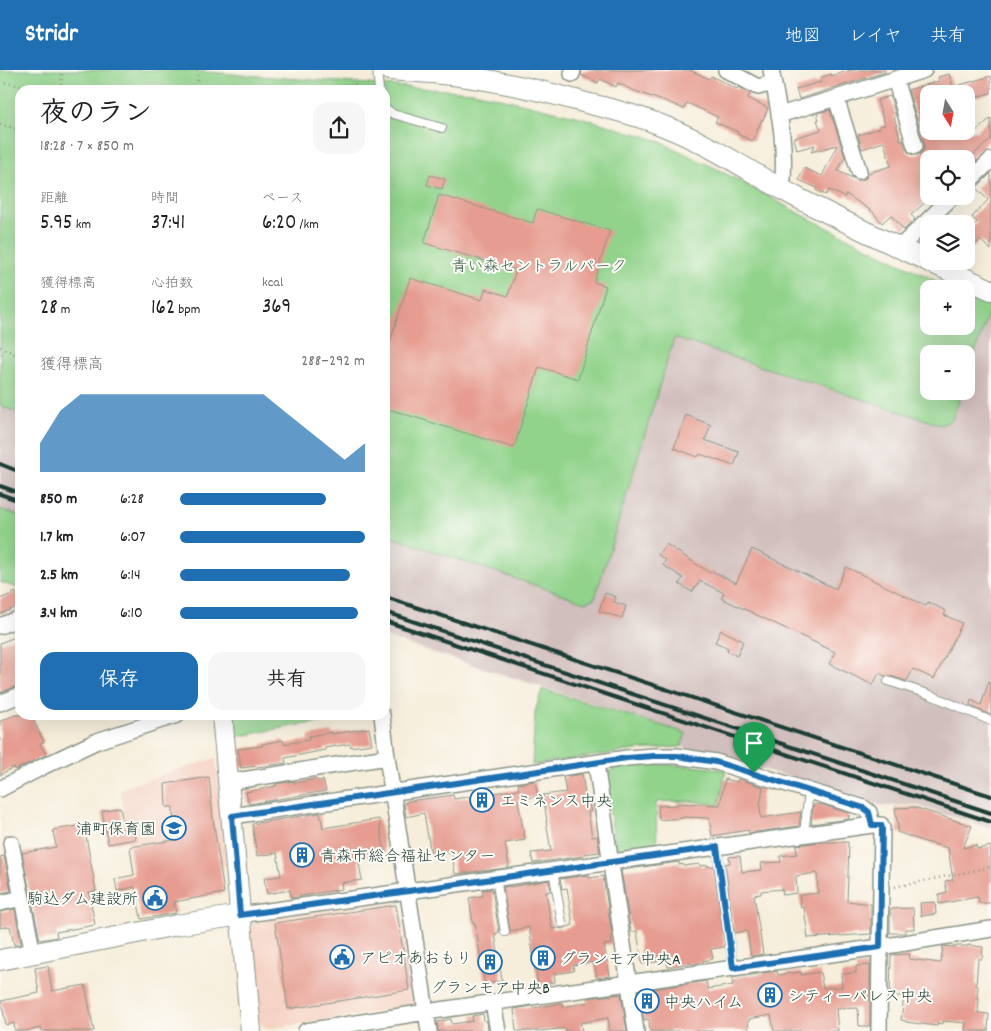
<!DOCTYPE html>
<html lang="ja">
<meta charset="utf-8">
<style>
:root{--surface:#fff;--page:#f6f6f6;--text:#202124;--muted:#757577;--accent:#1f6fb2}
body{margin:0;font-family:Dekko,"Klee One",sans-serif;background:var(--page);color:var(--text);height:100vh;display:flex;flex-direction:column;font-size:19px;white-space:nowrap}
*{box-sizing:border-box;margin:0}
p{font-size:16px;color:var(--muted)}
.icon{flex:none;width:28px;height:28px;fill:none;stroke:currentColor;stroke-width:2;stroke-linecap:round;stroke-linejoin:round}
.map{position:relative;flex:1;overflow:hidden}
.details{position:absolute;left:15px;top:15px;width:375px;height:635px;display:flex;flex-direction:column;background:var(--surface);border-radius:15px;box-shadow:0 5px 20px #0002}
.details>*{flex:none}
.needle{width:32px;rotate:169deg}
.controls{position:absolute;left:920px;top:15px;display:grid;gap:10px}
.controls a{display:grid;place-items:center;width:55px;height:55px;border-radius:10px;background:var(--surface);box-shadow:0 5px 20px #0002;font-size:25px}
.pin{position:absolute;display:grid;place-items:center;width:42px;height:42px;color:#fff;margin:-51px -21px;border-radius:50% 50% 50% 0;rotate:-45deg;box-shadow:0 0 5px #0007}
.pin .icon{rotate:45deg}
.round{display:grid;place-items:center;flex:none;width:52px;height:52px;border-radius:15px;background:var(--page)}
.headline{display:flex;align-items:center;justify-content:space-between;height:85px;padding:0 25px}
h1{font-size:28px;font-weight:600;line-height:38px}
.metrics{display:grid;grid-template-columns:repeat(3,1fr);gap:8px;height:85px;padding:5px 25px}
.metrics div{display:grid;align-content:center}
.metrics b{font-size:21px;font-weight:600}
.metrics small{font-size:14px;font-weight:400}
.metrics p{font-size:14px}
.chart{height:140px;padding:10px 25px}
.chart p{display:flex;justify-content:space-between}
.chart svg{width:100%;height:90px;margin-top:5px;fill:var(--accent);opacity:.7}
.primary-button{display:flex;gap:10px;margin-top:auto;padding:10px 25px}
.primary-button a{flex:1;height:58px;border-radius:15px;background:var(--accent);color:#fff;font-size:20px;font-weight:600;line-height:58px;text-align:center}
.primary-button a+a{background:var(--page);color:var(--text)}
ul{padding:0 25px;list-style:none;font-size:16px}
li{display:grid;grid-template-columns:80px 60px 1fr;align-items:center;height:38px}
li i{height:12px;border-radius:6px;background:var(--accent)}
header{display:flex;align-items:center;gap:30px;box-sizing:border-box;height:70px;padding:0 25px;background:var(--accent);color:#fff}
header strong{font-size:24px}
nav{display:flex;gap:28px;margin-inline-start:auto;font-size:18px}
.map>svg:first-child{display:block}
.built{fill:#f5d2c3}
.industrial{fill:#d1bfbd}
.green{fill:#91d38b;stroke:#588860}
.building{fill:#e69c90}
.lines{fill:none;stroke-linecap:round;stroke-linejoin:round}
.service-casing{stroke:#8a9587;stroke-width:10}
.minor-casing{stroke:#8a9587;stroke-width:18}
.tertiary-casing{stroke:#8a9587;stroke-width:22}
.path{stroke:#8a9587;stroke-width:2.5;stroke-dasharray:1 4;stroke-linecap:butt}
.service{stroke:#fff;stroke-width:8}
.minor{stroke:#fff;stroke-width:15}
.tertiary{stroke:#fff;stroke-width:20}
.rail{stroke:#1f3d34;stroke-width:4}
.route-casing{stroke:#fff;stroke-width:10}
.route{stroke:#1f6fb2;stroke-width:6}
.labels{text-anchor:middle;stroke-width:4;stroke-linejoin:round;paint-order:stroke}
.park-label{font-size:16px;fill:#3c624a;stroke:#fdfcf7}
.poi-label{font-size:16px;fill:#1f3d34;stroke:#fdfcf7;text-anchor:start}
</style>
<header>
<strong>Stridr</strong>
<nav><a>地図</a><a>レイヤ</a><a>共有</a></nav>
</header>
<div class="map">
<svg width="991" height="961" viewBox="0 0 991 961">
<rect width="100%" height="100%" fill="#fdfcf7"/>
<filter id="ink" filterUnits="userSpaceOnUse"><feTurbulence type="fractalNoise" baseFrequency=".02" numOctaves="2"/><feDisplacementMap in="SourceGraphic" scale="10" xChannelSelector="R" yChannelSelector="G"/><feConvolveMatrix kernelMatrix="1 2 1 2 8 2 1 2 1" color-interpolation-filters="sRGB"/></filter>
<filter id="wash" filterUnits="userSpaceOnUse"><feTurbulence type="fractalNoise" baseFrequency=".0096" numOctaves="4" result="noise"/><feDisplacementMap in="SourceGraphic" scale="20" xChannelSelector="R" yChannelSelector="G"/><feGaussianBlur stdDeviation="1.12" result="paint"/><feColorMatrix in="noise" values="0 0 0 0 0 0 0 0 0 0 0 0 0 0 0 0 0 1.4 0 .05"/><feComposite in="paint" operator="in"/></filter>
<g filter="url(#wash)">
<rect width="100%" height="100%" fill="#f6edda"/>
<path class="built" d="M216,688L226,796L133,812L120,719L177,700Z
M397,830L401,834L416,933L415,937L266,959L258,950L250,858L255,851Z"/>
<path class="industrial" d="M990,238L991,239V759L915,735L883,736L798,709L681,677L686,663L385,567V465L585,532L595,528L674,268L819,316L941,355L952,350L962,321H966V308Z
M0,336L20,343V446L0,439Z"/>
<path class="green" d="M0,0H179L474,22L580,47L657,70L715,98L810,149L953,219H929V256H966V225L991,236L966,308V284H929V321H962L952,350L941,355L674,268L595,528L585,532L385,465V20H20V343L0,336Z
M0,439L20,446V519L0,512Z
M542,619L686,663L681,677L636,680L532,695L535,642Z
M233,645H372L294,656L234,667Z
M626,694C660,694 693,695 726,700L719,735L690,731L656,732L657,780L620,785L616,783L604,703Z"/>
<g id="blocks">
<path class="building" d="M582,0H690L709,9L711,6L737,19L738,17L750,23L748,28L768,38L763,50L762,49L753,71L737,64L738,62L715,52L718,47L687,33L684,39L663,30V31L632,20L618,13L616,17L600,9L598,13L581,5Z
M851,0H885V2L799,29L796,19L821,12L820,8L831,4V6Z
M949,4L953,17L991,6V23L972,28L970,24H929V61H976L991,48V69L972,86L977,91L966,101V89H929V117L924,121L930,128L911,145L915,149L904,160L891,145L882,153L873,142L846,124L845,127L829,120L826,125L816,120L817,118L799,110L804,98L822,106L837,75L811,82L815,75L797,80L794,68L821,60L817,50H819L817,43L830,40L845,87L838,101L857,110H861L866,108L868,103L891,96L884,72L862,79L858,65L880,58L879,56L885,55L877,30L890,26L896,46L894,47L901,71L903,70L906,79L909,83L913,85H918L921,83L924,79V73L908,20L939,11L938,7Z
M991,103V180L980,170L966,185V164L977,152L972,147L988,130L976,118Z
M430,105L445,109L442,119L427,115Z
M439,125L533,153L537,139L610,161L594,212L606,216L578,309L539,297L514,378L385,338V288L410,208L482,230L485,219L508,226L516,200L424,173Z
M686,345L711,355L705,370L739,382L734,396L700,384L698,387L674,378Z
M666,474L710,503L712,501L736,513L752,479L836,519L846,497L926,536L928,532L946,541L944,545L962,553L934,609L913,599L907,611L890,606H885L879,603L873,615L829,594L835,582L721,528L724,523L700,511L692,522L679,514L683,508L663,495L666,490L658,485Z
M16,522L17,525L20,524V536L0,544V529Z
M605,523L616,527L614,532L626,536L622,548L599,541Z
M721,560L743,571L737,586L727,581L728,578L715,572Z
M20,565V615L0,623V573Z
M989,611L991,612V645L970,636L971,630L981,635Z
M15,645H31L44,672L40,673L46,685L15,700L14,697L0,705V651Z
M369,658L372,674L351,677L350,674L325,678V680L285,688L286,693L257,697L256,696L241,698L238,679L262,676V674L283,670L284,674L309,670V666L332,662V664Z
M582,704L586,730L588,729L591,742H588L592,767L597,766L600,782L584,784V786L533,793L531,783L551,781L546,751H547L543,725L566,722L563,707Z
M209,707L213,748L224,823L174,832L176,843L141,849L135,817L117,821L115,809L134,805L130,777L174,770L173,737H166L165,714Z
M316,709L317,711L323,710L326,721L249,734L246,722L276,716V714L287,712L294,711V713Z
M725,709L737,712L738,709L763,717L760,736L761,748L801,742L799,756L749,763L748,760L712,766L709,748L683,747V748L659,750L658,736L677,735L678,733L720,735Z
M535,711L538,726L518,730L525,770L505,773L509,797L507,798L455,804L452,782L431,785L424,743L406,747L404,733L409,731L453,725L454,729L519,719L518,714Z
M820,734L848,743L849,749L811,754L813,735Z
M120,737L123,755L133,753L136,769L108,774L102,741Z
M914,737L972,756L963,778L976,775L977,779L991,776V833H979L978,827L939,834V824L947,822L945,811L953,810L948,778L922,771L897,762L898,756L895,738Z
M320,743L323,758L379,749L385,784L358,788L362,810L341,813L342,819L291,828L290,820L267,824L264,808L281,806L277,783L257,786L252,754Z
M84,755L96,821L89,822L95,855L56,862L57,867L40,870L22,783L56,777L53,760Z
M822,772H848V777H849L847,831L871,834V864L808,868L804,837L801,838L799,825L818,823L817,803L796,806L797,823L783,825L782,819L761,821V824L754,825L763,884L751,886L747,861L734,863L725,794L730,793L729,787L740,786L742,802L762,800L761,793L781,792L780,786L797,784L796,775Z
M4,786L11,821L0,823V787Z
M679,792V795L683,794V796L700,794V796L708,795V797L714,796L725,877L711,879L713,889L703,891V893L692,894L691,893L668,897L666,890L642,894L637,861L631,862L621,800Z
M588,805L589,808L603,806L612,865H611L612,874L604,875L610,906L597,908L594,892L573,895L574,901L554,904L555,912L538,915L529,857L510,861L503,817L510,816V817L549,810L551,821L546,822L552,859L559,858L562,859L573,855L567,818L562,819L560,809Z
M492,819L499,862L495,864L502,911L485,914L475,853H473L469,828L483,826L482,820Z
M935,832L936,844L921,846L920,833Z
M396,835L409,920L288,939L275,853Z
M913,838L914,859H905V863H890V839Z
M15,839L21,874L14,875L10,856L0,858V842Z
M968,875L983,877L982,889H978L976,915L978,916L977,929H979L978,943L989,944L988,961H965L966,953L943,951V954L937,953V956L906,952V951L901,950L904,926H890L891,885L910,884L909,889L941,893L943,876L956,877V876H968Z
M870,895V956H859L858,938L836,939L838,961H774L771,945L749,949L750,950L748,951L749,961H650L649,949L644,950L640,921L706,911L708,919L733,915L732,908L777,901L778,905L801,902V905L820,902L823,918L842,917L841,904L856,903V896Z
M48,896L52,921L85,915L94,961H42L41,958L25,961H15L14,953L6,955L1,931L39,923L35,898Z
M621,924L627,961H610L608,948L580,953L582,961H565V958L542,961H516L514,939L533,936V938L562,933L563,937L588,932L587,928Z
M483,944L484,951H487L488,961H438L437,952L451,949L452,954L473,951L472,946Z"/>
</g>
</g>
<g filter="url(#ink)">
<use href="#blocks" fill-opacity="0" stroke="#8a9587" stroke-width="1"/>
<g class="lines">
<g class="service-casing">
<path id="service" d="M377,0L379,20
M385,38L393,44L442,58
M888,611L931,625L991,651
M804,764L809,721
M717,777L733,898
M553,800L562,853
M496,808L505,862"/>
</g>
<g class="minor-casing">
<path id="minor" d="M726,0L758,17L773,13
M771,0C779,40 787,78 782,119
M572,4L573,0
M895,9L915,76
M836,28L859,101
M779,45L836,28L924,0
M966,114L991,90
M899,178L953,126
M0,556L20,548
M0,633L20,625
M382,645L387,687L429,961
M596,694L636,961
M229,712L387,687
M0,719L44,696L97,671L177,645
M232,746L627,688L654,686H677L716,692L864,738L869,742L872,755
M11,773L33,884
M0,833L22,828
M240,845L872,755H881L882,758L880,877L991,859
M493,933L498,961
M306,961L426,942L880,877L879,961"/>
</g>
<g class="tertiary-casing">
<path id="tertiary" d="M389,0C413,2 437,3 461,6C505,12 548,22 590,34C616,40 642,47 666,57C712,75 753,104 796,127C860,160 925,190 991,220
M222,645L251,961
M0,890L177,855L240,845"/>
</g>
<path class="path" d="M197,0L199,20
M0,12L22,16L33,20
M60,20L61,16L62,0
M355,20V8
M0,54L20,60
M0,277L20,286
M895,817L991,797"/>
<use href="#service" class="service"/>
<use href="#minor" class="minor"/>
<use href="#tertiary" class="tertiary"/>
<path class="rail" d="M0,394L20,402
M0,416L20,423
M0,424L20,431
M385,527L991,726
M385,542L991,743
M385,551L991,752"/>
</g>
</g>
<g class="lines" filter="url(#ink)">
<g class="route-casing">
<path id="route" d="M654,686H677L716,692L864,738L869,742L872,755H881L882,758L880,877L733,898L717,777L240,845L232,746L627,688Z"/>
</g>
<use href="#route" class="route"/>
</g>
<defs>
<g id="building-ring" transform="scale(1.25)"><circle r="9.5" fill="#fdfcf7" stroke="#1f6fb2" stroke-width="1.5"/><path d="M-4-6H4V6H1V3H-1V6H-4ZM-2.5-4.3h1.7v1.8h-1.7ZM.8-4.3h1.7v1.8H.8ZM-2.5-1h1.7V.8h-1.7ZM.8-1h1.7V.8H.8Z" fill="#1f6fb2"/></g>
<g id="school-ring" transform="scale(1.25)"><circle r="9.5" fill="#fdfcf7" stroke="#1f6fb2" stroke-width="1.5"/><path d="M0-5L7-2L0 1L-7-2ZM-4 1L0 2.5L4 1V4Q0 6-4 4Z" fill="#1f6fb2"/></g>
<g id="civic-ring" transform="scale(1.25)"><circle r="9.5" fill="#fdfcf7" stroke="#1f6fb2" stroke-width="1.5"/><path d="M-.6-6.5H3V-4.5H.6V-3L4-1V1h2V6H-6V1h2V-1L-.6-3ZM-1.2 2.5V6h2.4V2.5Z" fill="#1f6fb2"/></g>
</defs>
<g fill-rule="evenodd">
<use href="#building-ring" x="482" y="730"/>
<use href="#school-ring" x="174" y="758"/>
<use href="#building-ring" x="302" y="785"/>
<use href="#civic-ring" x="155" y="828"/>
<use href="#civic-ring" x="342" y="887"/>
<use href="#building-ring" x="543" y="888"/>
<use href="#building-ring" x="490" y="892"/>
<use href="#building-ring" x="770" y="925"/>
<use href="#building-ring" x="647" y="931"/>
</g>
<g class="labels">
<g class="park-label">
<text x="539" y="201">青い森セントラルパーク</text>
</g>
<g class="poi-label">
<text x="500" y="736">エミネンス中央</text>
<text x="156" y="764" text-anchor="end">浦町保育園</text>
<text x="320" y="791">青森市総合福祉センター</text>
<text x="138" y="834" text-anchor="end">駒込ダム建設所</text>
<text x="360" y="893">アピオあおもり</text>
<text x="560" y="894">グランモア中央A</text>
<text x="490" y="923" text-anchor="middle">グランモア中央B</text>
<text x="788" y="931">シティーパレス中央</text>
<text x="664" y="937">中央ハイム</text>
</g>
</g>
</svg>
<div class="controls">
<a><svg class="needle" viewBox="-14 -14 28 28"><path d="M0-13l5 13h-10z" fill="#e53935"/><path d="M0 13l5-13h-10z" fill="#757577"/></svg></a>
<a><svg class="icon" aria-label="locate" viewBox="0 0 24 24"><circle cx="12" cy="12" r="6"/><path d="M12 2v4M12 18v4M2 12h4M18 12h4"/></svg></a>
<a><svg class="icon" aria-label="layers" viewBox="0 0 24 24"><path d="M12 4l9 5-9 5-9-5zM3 14l9 5 9-5"/></svg></a>
<a>+</a>
<a>−</a>
</div>
<div class="pin" style="left:754px;top:703px;background:#1e9e55"><svg class="icon" aria-label="arrive" viewBox="0 0 24 24"><path d="M6 21V4h12l-3 4 3 4H6"/></svg></div>
<section class="details">
<div class="headline"><div><h1>夜のラン</h1><p>18:28 · 7 × 850 m</p></div><a class="round"><svg class="icon" aria-label="share" viewBox="0 0 24 24"><path d="M12 15V3M7 8l5-5 5 5M5 13v7h14v-7"/></svg></a></div>
<div class="metrics">
<div><p>距離</p><b>5.95<small> km</small></b></div>
<div><p>時間</p><b>37:41</b></div>
<div><p>ペース</p><b>6:20<small> /km</small></b></div>
</div>
<div class="metrics">
<div><p>獲得標高</p><b>28<small> m</small></b></div>
<div><p>心拍数</p><b>162<small> bpm</small></b></div>
<div><p>kcal</p><b>369</b></div>
</div>
<div class="chart"><p><span>獲得標高</span>288–292 m</p>
<svg viewBox="0 0 160 44" preserveAspectRatio="none"><path d="M0 44V30L10 14L20 6L30 6L40 6L50 6L60 6L70 6L80 6L90 6L100 6L110 6L120 14L130 22L140 30L150 38L160 30V44z"/></svg>
</div>
<ul>
<li><b>850 m</b>6:28<i style="width:79%"></i></li>
<li><b>1.7 km</b>6:07<i style="width:100%"></i></li>
<li><b>2.5 km</b>6:14<i style="width:92%"></i></li>
<li><b>3.4 km</b>6:10<i style="width:96%"></i></li>
</ul>
<div class="primary-button"><a>保存</a><a>共有</a></div>
</section>
</div>
